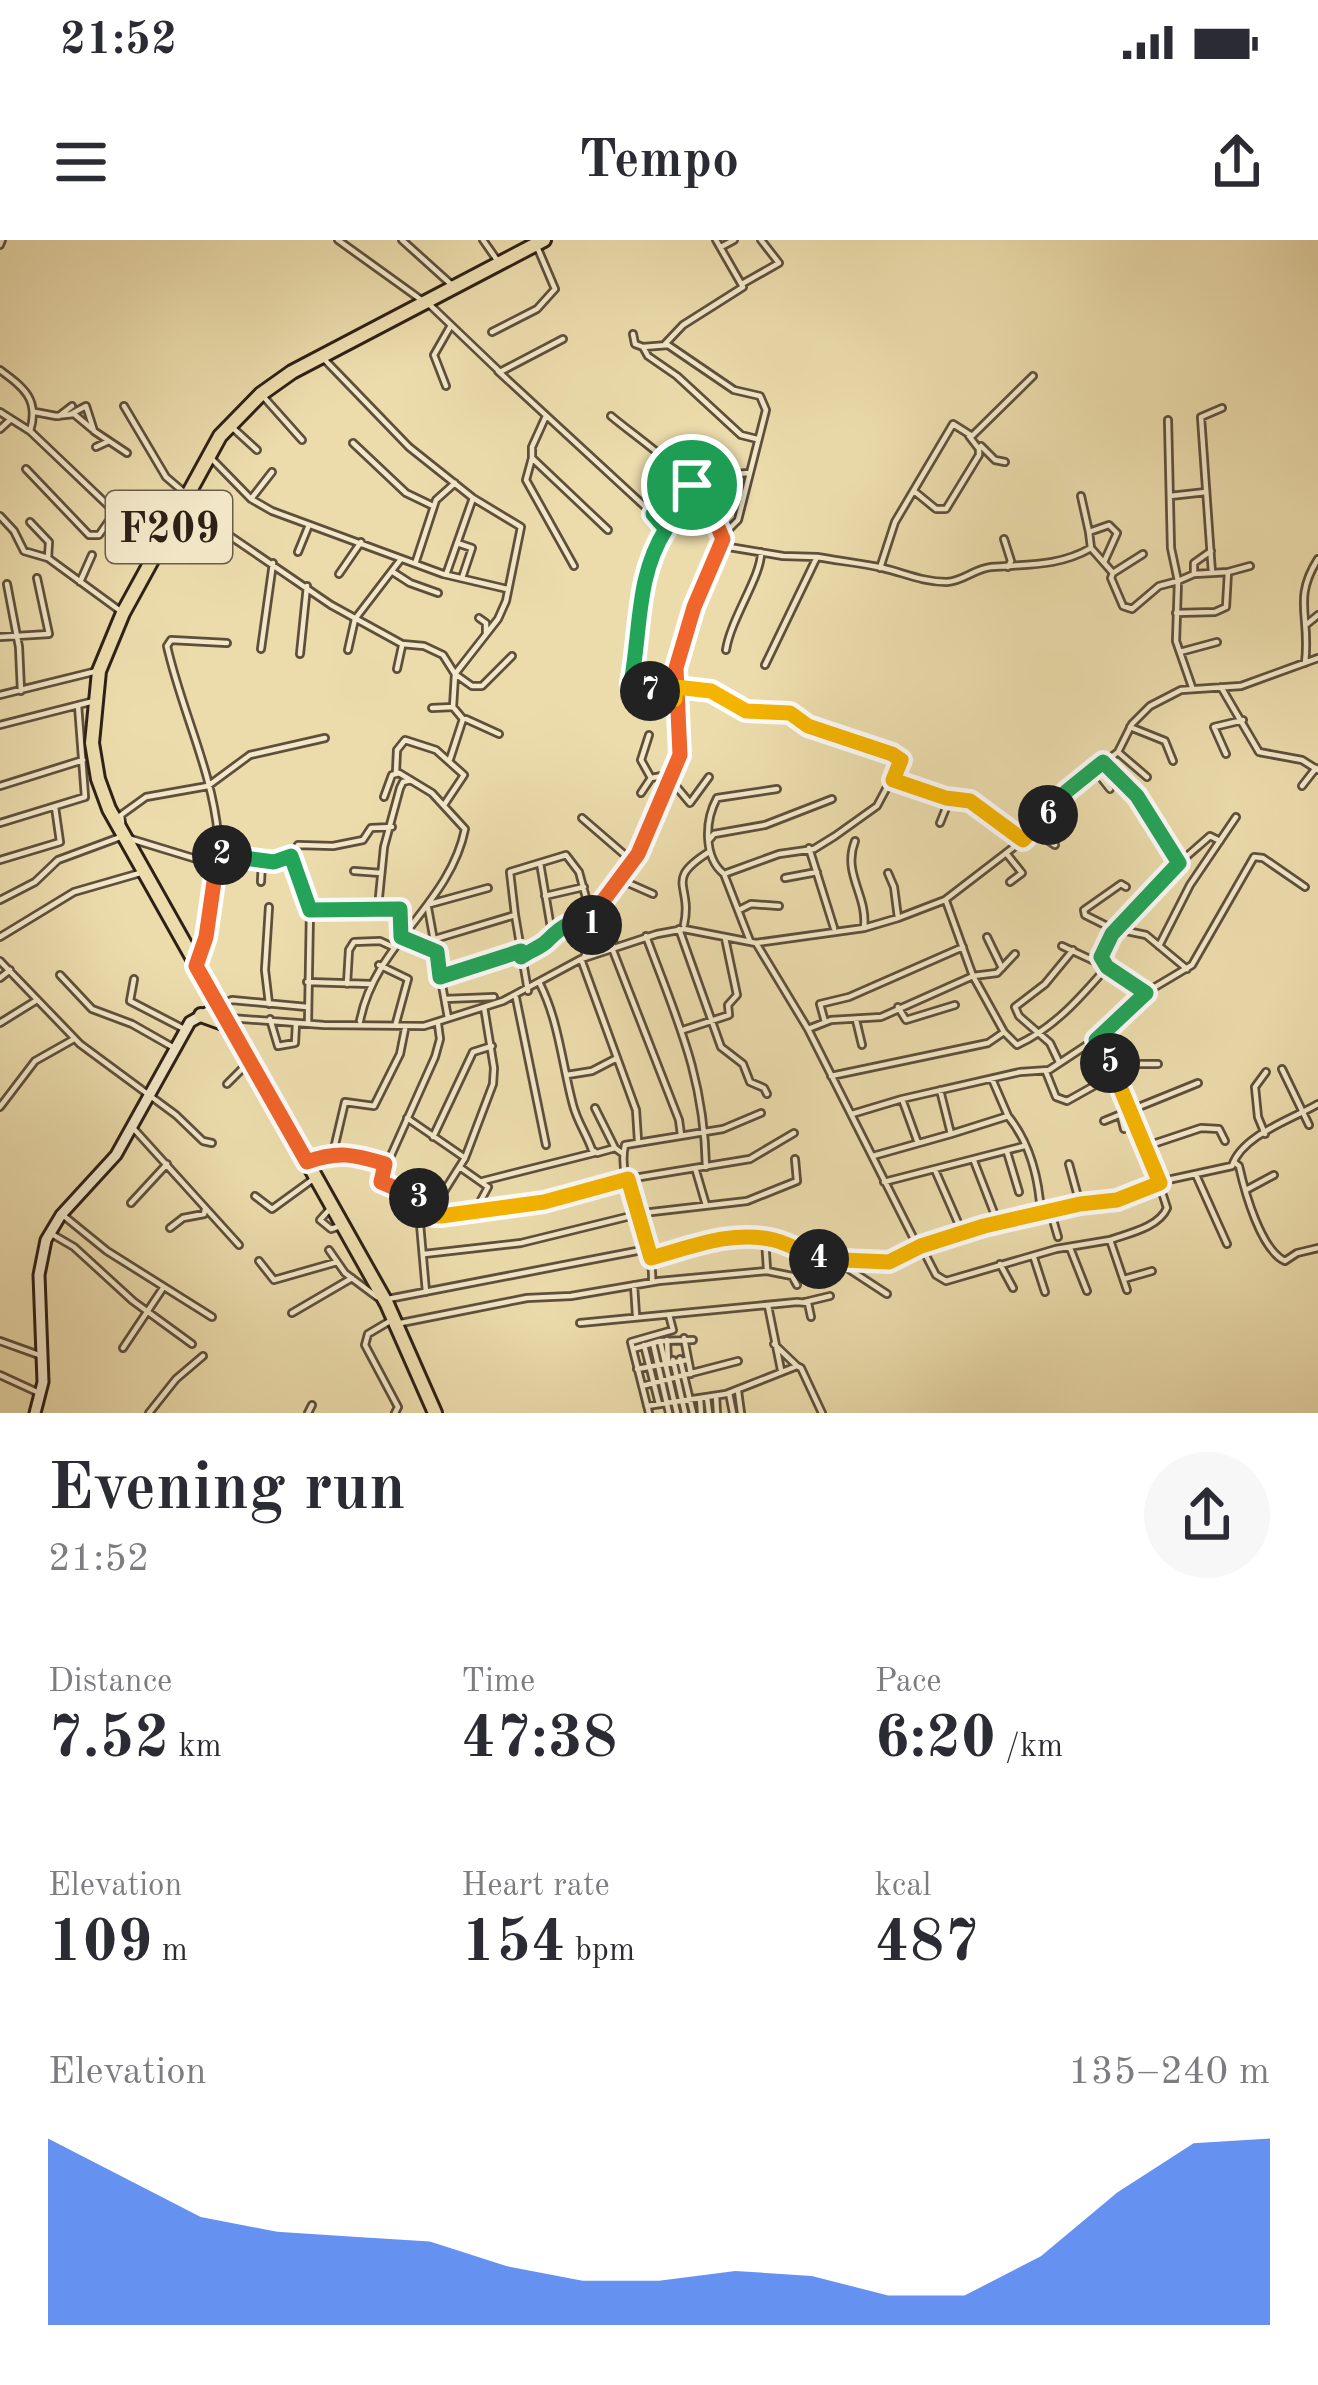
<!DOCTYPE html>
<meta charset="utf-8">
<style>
:root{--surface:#fff;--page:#f7f7f7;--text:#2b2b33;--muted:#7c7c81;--accent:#2563eb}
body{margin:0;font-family:"Old Standard TT",serif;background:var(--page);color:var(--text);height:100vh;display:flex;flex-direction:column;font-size:45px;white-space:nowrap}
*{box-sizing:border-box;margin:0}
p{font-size:39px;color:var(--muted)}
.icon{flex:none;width:66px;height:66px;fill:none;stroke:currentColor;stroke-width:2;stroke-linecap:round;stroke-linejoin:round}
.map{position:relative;height:1173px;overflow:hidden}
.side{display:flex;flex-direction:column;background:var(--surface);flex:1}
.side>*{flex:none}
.pin{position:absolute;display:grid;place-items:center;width:102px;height:102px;color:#fff;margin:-51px;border:6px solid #fff;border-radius:50%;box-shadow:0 3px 12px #0007}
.km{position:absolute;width:60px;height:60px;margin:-30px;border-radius:50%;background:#222;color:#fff;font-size:33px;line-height:60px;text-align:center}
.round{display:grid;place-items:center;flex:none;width:126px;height:126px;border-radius:63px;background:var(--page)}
.overview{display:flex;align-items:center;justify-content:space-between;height:204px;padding:0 48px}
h1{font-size:66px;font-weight:800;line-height:90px}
.stats{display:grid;grid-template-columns:repeat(3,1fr);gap:18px;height:204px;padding:12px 48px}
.stats div{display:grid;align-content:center}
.stats b{font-size:60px;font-weight:800}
.stats small{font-size:33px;font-weight:400}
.stats p{font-size:33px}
.chart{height:336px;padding:24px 48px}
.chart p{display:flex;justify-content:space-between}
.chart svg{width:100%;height:216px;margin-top:12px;fill:var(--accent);opacity:.7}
.status{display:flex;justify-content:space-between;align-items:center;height:84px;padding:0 60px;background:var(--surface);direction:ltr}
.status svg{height:33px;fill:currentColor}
header{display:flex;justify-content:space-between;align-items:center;height:156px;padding:0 48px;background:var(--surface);font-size:54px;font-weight:800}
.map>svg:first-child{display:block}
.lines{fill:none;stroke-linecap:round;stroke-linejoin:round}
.street-casing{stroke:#5e4f3c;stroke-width:10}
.secondary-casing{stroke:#2e2016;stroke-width:15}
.primary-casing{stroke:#2e2016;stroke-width:18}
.street{stroke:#f3e8c9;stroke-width:4.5}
.secondary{stroke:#f3e8c9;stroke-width:9}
.primary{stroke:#ecdcac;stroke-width:12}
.split-1-casing{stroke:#fff;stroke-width:24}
.split-2-casing{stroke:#fff;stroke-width:24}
.split-3-casing{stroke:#fff;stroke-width:24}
.split-4-casing{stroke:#fff;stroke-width:24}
.split-5-casing{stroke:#fff;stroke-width:24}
.split-6-casing{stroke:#fff;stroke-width:24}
.split-7-casing{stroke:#fff;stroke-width:24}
.split-8-casing{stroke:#fff;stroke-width:24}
.split-1{stroke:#f0652b;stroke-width:15}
.split-2{stroke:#22a559;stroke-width:15}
.split-3{stroke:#f0652b;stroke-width:15}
.split-4{stroke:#f5b400;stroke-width:15}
.split-5{stroke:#f5b400;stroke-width:15}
.split-6{stroke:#22a559;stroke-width:15}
.split-7{stroke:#f5b400;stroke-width:15}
.split-8{stroke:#22a559;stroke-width:15}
.labels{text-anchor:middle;stroke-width:9;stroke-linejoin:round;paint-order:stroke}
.shield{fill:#f3e8c9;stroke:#695c4c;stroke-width:3}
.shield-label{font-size:42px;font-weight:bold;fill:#2e2016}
</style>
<div class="status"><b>21:52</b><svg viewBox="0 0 49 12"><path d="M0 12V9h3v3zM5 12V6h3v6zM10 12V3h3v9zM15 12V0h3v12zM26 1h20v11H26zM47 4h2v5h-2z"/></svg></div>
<header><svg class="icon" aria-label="menu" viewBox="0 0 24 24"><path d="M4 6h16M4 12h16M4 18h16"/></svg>Tempo<svg class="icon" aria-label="share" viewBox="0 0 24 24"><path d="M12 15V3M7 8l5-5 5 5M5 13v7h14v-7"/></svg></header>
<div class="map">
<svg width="1318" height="1173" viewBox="0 0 1318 1173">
<rect width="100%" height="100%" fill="#ecdcac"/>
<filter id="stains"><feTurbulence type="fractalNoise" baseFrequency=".00167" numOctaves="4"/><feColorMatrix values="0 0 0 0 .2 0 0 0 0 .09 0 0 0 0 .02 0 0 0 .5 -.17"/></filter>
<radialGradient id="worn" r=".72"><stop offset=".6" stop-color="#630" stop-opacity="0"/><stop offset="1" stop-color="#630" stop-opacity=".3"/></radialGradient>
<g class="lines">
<g class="street-casing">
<path id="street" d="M338,0L420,59
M402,0L453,46
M483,0L497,20
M0,5L2,0
M721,7L734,0
M742,44L779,23L761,0
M430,65L500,132L563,99
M492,92L537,69L555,49L538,9
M633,94L635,104L643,107L648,116L677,136L741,195L757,199
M665,104L683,85L743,47L716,0
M643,107L668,105L734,150L760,156L766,170L738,280L725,293
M324,119L409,207L473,258L521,287L506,361L498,379L455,434L472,446H482L512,416
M0,130C23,147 40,159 30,191
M498,131L666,286L654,305L644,336L630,443L633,448L675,459
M446,146L434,115L450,87
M261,154L302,200
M124,166L166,237L186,254
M0,172L30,191L115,272L162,301
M35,172L56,176L74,174L92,189
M71,174L86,166L94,191L127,213
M59,176L72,166
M546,176L532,207V218L608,290
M0,189L11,179
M234,189L257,210
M353,203L406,253L433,266
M981,206L995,220L1005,222
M96,207L109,201
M532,218L526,240L574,326
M212,219L251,259L272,271L443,334L507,349
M26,229L89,295H99L115,272
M716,235L750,233
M914,251L936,269H946L979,215V209L969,196
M1081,256L1089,292
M1170,256L1206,252
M251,259L272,232
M186,266L331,365L402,404L424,406L443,415L455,434L453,467L463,479L450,519
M653,274L692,246
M0,276L14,291L24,311L48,318L119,370
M30,282L49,302L48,318
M1004,299L1011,321L1008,327
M457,303L472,308L462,338
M723,306L783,316L817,317
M1091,308L1089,292L1109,285L1117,293L1104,322
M298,312L309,285
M416,321L436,260L455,243
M880,328L895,282L953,184L972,196L1033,136
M393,332L410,343L438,353
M447,332L473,258
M1228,332L1250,326
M1113,333L1143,314
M339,334L361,302
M1194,334V323L1211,311
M80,342L92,315
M7,344L19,407L21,451
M1176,373L1215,372L1226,367L1228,332L1212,333
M479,378L486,383V394
M1307,384L1318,375
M0,397L49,394L37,338
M261,409L273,323
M348,410L355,379L401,319
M726,410C731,378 762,335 761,312
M1180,412L1217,402
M300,414L307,346
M1305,423C1311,376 1292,360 1318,319
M765,425L817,317C839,321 861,323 883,328C904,333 923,342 947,342C963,341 974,329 991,327C1026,324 1058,327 1091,308L1113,333L1111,338L1123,366L1132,369L1159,346L1178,341L1171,308L1168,180
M397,429L402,406
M676,447L692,446L722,455L746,471L790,473L808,486L892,514L901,521L877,566L835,596L814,609L779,614L724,634
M1192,447L1176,401L1178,341L1194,334L1212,333L1201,177L1222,168
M1221,447L1259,512L1302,520L1318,530
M0,455L93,432
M432,468L453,467
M466,479L499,494
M0,485L94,461
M1130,487L1165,501L1173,521
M649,495L641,520L651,538
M1119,513L1147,537
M1226,514L1214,487L1243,480
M1104,524L1137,556L1179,623
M1095,530L1110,549
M396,532L397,510L405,500L436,510L464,535L444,565
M670,539L690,563L709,537
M895,541L938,556L970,561L1023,600
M0,546L83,520
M1302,546L1316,528
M641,553L651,538L673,534
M582,578L633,622
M0,583L85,557L78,465
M122,583L121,575L146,557L208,546L250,515L325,498
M940,583L950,558
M1035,592L1055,605
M131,599L216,625
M709,600L714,594L765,585L832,559
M855,601C842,634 868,655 864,688
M809,608L834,688
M1006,613L1022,633L1010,642
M217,614L275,622L288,617
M0,620L60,602L55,567
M540,623L552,694
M354,631L381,633
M888,633L894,647L898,678
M785,638L817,632
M619,639L653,654
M261,642L262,619
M545,656L584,647
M0,660L35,642L58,620L123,596
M430,664L488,648
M378,667L384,607L400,548L403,542L411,540
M428,668L448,778
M310,670L397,668L401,697
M739,670L751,664L779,666
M515,675L510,632L566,615L579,632L594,687
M616,684L612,708L679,880L681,895
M684,685C693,644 663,641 709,612
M679,689L721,807L743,824L750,842L764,848L767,854
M1117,689L1146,695L1187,729
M1115,690L1085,675L1084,670L1121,644L1126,647
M646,696C677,780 704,835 706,927
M0,697L74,652L140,633
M987,697L1002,728
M404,698L437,712
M435,699L515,675L528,751
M750,701L724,634C703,617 705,580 717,558L777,549
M756,703L808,789L918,1007
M1159,706L1190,645L1236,577
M521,717C542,703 568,675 592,685
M584,718L603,661L638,614L680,515L676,428L694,367L723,306C722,252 649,208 611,176
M581,719L636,870L638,901
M1100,720C1115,674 1174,628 1210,596L1220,601
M0,721L80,804L176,875L203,901L212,903
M198,723C209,684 221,636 218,595C212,530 181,469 167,406L171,400L227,403
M379,725L408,739L396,783
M1107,727L1146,753
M60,735L92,769L132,784L176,809
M440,737L520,711
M0,738L10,730
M134,739L130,761L184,789
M307,742L371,744
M347,744L349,710L354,702L380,701L393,707
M540,744C559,782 562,824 573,865C577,881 587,895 592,910L597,913L615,908L622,913
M516,758L546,905
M445,759L494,757
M224,763L232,760L307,767
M269,764L265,730L269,667
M898,767L906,780L955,765
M230,778L324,785L424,786L503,761L581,719L657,694L684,689L756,703L864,688L898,678L945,660L1023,600L1067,551L1118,512L1132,484L1150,466L1181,450L1241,446L1318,418
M270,779L278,806L295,803L296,783
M856,780L862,805
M360,781C374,705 450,664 465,589L432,553L399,533L392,535L384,557
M825,782L820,764L849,757L963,707
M0,783L37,760
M308,783L310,670L291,616L298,605L333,606L363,600L371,588L392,587
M438,784L440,799L435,817L380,940L392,949L431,961L443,953L465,918L493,844L494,828L484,767
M808,789L831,780L881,777L973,736L997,733L1015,714
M683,790L729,775L728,765L737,755L725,698
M1004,792L1017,805C1054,788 1081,757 1107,727L1062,706
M1096,799C1114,814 1158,939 1167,968C1159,987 1130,993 1110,1000
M1059,822L1050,803L1019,776L1015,767L1045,744L1073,710
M1282,829L1309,885
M1114,830L1139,824H1158
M1046,832L1056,857L1067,861L1117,833
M567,835L592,831L617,818
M831,836L988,803L1004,792L973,736L946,661
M992,839L1008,876
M227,844L250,821
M940,850L951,894L1008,876C1030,903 1039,940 1041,974
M902,859L918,903
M0,867L35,821L74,799
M595,868L615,908
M852,874L902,859L1020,832L1049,830L1096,799L1150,750L1192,725L1254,617L1263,618L1305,647
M407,878L465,918
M1104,881L1198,843
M134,889L239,1005
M1124,889L1121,877L1126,873
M1265,894L1258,877L1255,847L1266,832
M433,897L473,812L492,806
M1144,907L1201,888L1219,889L1225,901
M1007,912L1019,952
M333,913L345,862L374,866L400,814L405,789
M873,916L951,894
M312,920L347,912L382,923
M974,921L998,983
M1234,922L1239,926C1245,953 1261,1010 1285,1021L1297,1013L1318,1008
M1069,924L1080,964
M461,928L488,947L481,960L482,971
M935,930L963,994
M696,931L706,965
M1196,935L1227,1004
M483,941L594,913
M884,942L1024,906
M1246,950L1274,935
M407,955L418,982
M255,956L272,969L316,937
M131,963L167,924
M328,971L320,980L331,989L340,986
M1051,973L1058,997
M64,976L107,1011L212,1077
M170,988L183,978L204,974L205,969
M50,993L74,1007L133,1061L192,1104
M765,999L767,1029
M921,1006L936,1035L946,1041L1056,1009L1110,1000L1127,1050
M1070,1008L1087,1051
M329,1010L345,1033L377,1057
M424,1014L521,1003L643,973L747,961L797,941L795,919
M651,1018L710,999H765L817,1019L889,1022L921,1006L984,986L1080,964L1117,960L1154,943L1232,926C1242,895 1291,880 1318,864
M1034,1018L1045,1052
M259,1021L274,1040L337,1022
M838,1022L887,1054
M1000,1024L1013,1048
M1124,1039L1152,1031
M652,1042C655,998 615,947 625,905L723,889L761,873
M634,1045L636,1075
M426,1052L420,984L423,979L532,964L628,939L750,919L794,893
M388,1059L647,1009
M805,1062L830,1056
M768,1066L781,1130
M292,1073L352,1038
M390,1081L368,1094L365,1105L398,1167L395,1173
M401,1083L527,1058L571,1056L659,1041L767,1031L792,1036L797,1045
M580,1083L797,1062L808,1063L811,1077
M684,1098L691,1134
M667,1100L668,1122
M0,1101L39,1115
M660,1101L677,1173
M653,1103L669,1173
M774,1104L796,1125
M644,1105L659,1164
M123,1108L163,1048
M633,1109L660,1101L693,1100
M680,1119L693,1173
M673,1120L685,1173
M637,1129L687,1120
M0,1135L37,1152
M642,1146L738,1121
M738,1151L741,1173
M729,1153L733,1173
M716,1156L717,1173
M707,1157L709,1173
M700,1158L701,1173
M647,1166L726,1154L797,1126L801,1128L822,1173
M149,1173L176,1139L203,1116
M308,1173L312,1165
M649,1173L631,1102L673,1090L669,1075"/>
</g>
<g class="secondary-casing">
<path id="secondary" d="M35,1173L43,1142L39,1035L46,1000L61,975L116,915L190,782L219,766"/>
</g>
<g class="primary-casing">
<path id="primary" d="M201,775L226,784
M435,1173L387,1064L109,569L98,539L92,503L99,431L123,373L220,196L261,154L292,132L544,0"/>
</g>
<use href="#street" class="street"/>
<use href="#secondary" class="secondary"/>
<use href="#primary" class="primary"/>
</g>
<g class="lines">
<g class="split-1-casing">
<path id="split-1" d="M592,685L603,661L638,614L680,515L676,428L694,367L723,299L704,254L692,245"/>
</g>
<g class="split-2-casing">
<path id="split-2" d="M222,615L274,622L291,616L310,670L400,669L401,697L437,712L440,737L521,711V717C529,711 542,707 548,700C561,687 573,677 592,685"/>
</g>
<g class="split-3-casing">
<path id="split-3" d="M222,615L218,614L206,697L196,726L307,922C337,911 354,914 385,924L381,942L419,958"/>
</g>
<g class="split-4-casing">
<path id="split-4" d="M419,958L431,961L434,976H441L544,962L628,939L651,1018C692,1007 730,990 774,1000C790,1004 804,1013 819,1019"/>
</g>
<g class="split-5-casing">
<path id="split-5" d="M819,1019L889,1022L921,1006L984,986L1080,964L1117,960L1160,943L1110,823"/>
</g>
<g class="split-6-casing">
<path id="split-6" d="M1048,575L1067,551L1103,522L1137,556L1179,623L1112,694L1101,717L1107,727L1146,753L1096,800L1103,806L1110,823"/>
</g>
<g class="split-7-casing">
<path id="split-7" d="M650,451L675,459L676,447L711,451L746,471L790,473L808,486L892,514L901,520L893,540L946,558L970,561L1023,600L1048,575"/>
</g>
<g class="split-8-casing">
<path id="split-8" d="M650,451L633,448L631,443C641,389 636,336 666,289L653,274L692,245"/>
</g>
<use href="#split-1" class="split-1"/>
<use href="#split-2" class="split-2"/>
<use href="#split-3" class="split-3"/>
<use href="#split-4" class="split-4"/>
<use href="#split-5" class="split-5"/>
<use href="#split-6" class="split-6"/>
<use href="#split-7" class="split-7"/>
<use href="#split-8" class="split-8"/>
</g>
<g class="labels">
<rect class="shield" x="106" y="251" width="126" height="72" rx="9"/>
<g class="shield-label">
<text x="169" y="302">F209</text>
</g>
</g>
<rect width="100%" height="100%" filter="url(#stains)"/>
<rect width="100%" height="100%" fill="url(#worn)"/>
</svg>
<div class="pin" style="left:692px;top:245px;background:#1e9e55"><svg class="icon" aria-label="arrive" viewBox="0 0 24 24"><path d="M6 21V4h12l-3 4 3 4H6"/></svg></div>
<b class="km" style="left:592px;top:685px">1</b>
<b class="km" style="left:222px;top:615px">2</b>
<b class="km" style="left:419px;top:958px">3</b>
<b class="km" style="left:819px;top:1019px">4</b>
<b class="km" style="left:1110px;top:823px">5</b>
<b class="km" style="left:1048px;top:575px">6</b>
<b class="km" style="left:650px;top:451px">7</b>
</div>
<section class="side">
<div class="overview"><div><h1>Evening run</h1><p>21:52</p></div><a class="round"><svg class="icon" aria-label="share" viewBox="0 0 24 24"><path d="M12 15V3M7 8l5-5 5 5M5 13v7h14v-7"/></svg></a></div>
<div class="stats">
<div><p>Distance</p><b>7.52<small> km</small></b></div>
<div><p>Time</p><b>47:38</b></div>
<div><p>Pace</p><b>6:20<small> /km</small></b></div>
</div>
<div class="stats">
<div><p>Elevation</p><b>109<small> m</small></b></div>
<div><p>Heart rate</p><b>154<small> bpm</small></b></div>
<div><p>kcal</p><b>487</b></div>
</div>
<div class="chart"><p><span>Elevation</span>135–240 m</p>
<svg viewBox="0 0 160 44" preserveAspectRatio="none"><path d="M0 44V6L10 14L20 22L30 25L40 26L50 27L60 32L70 35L80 35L90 33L100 34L110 38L120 38L130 30L140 17L150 7L160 6V44z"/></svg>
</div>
</section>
